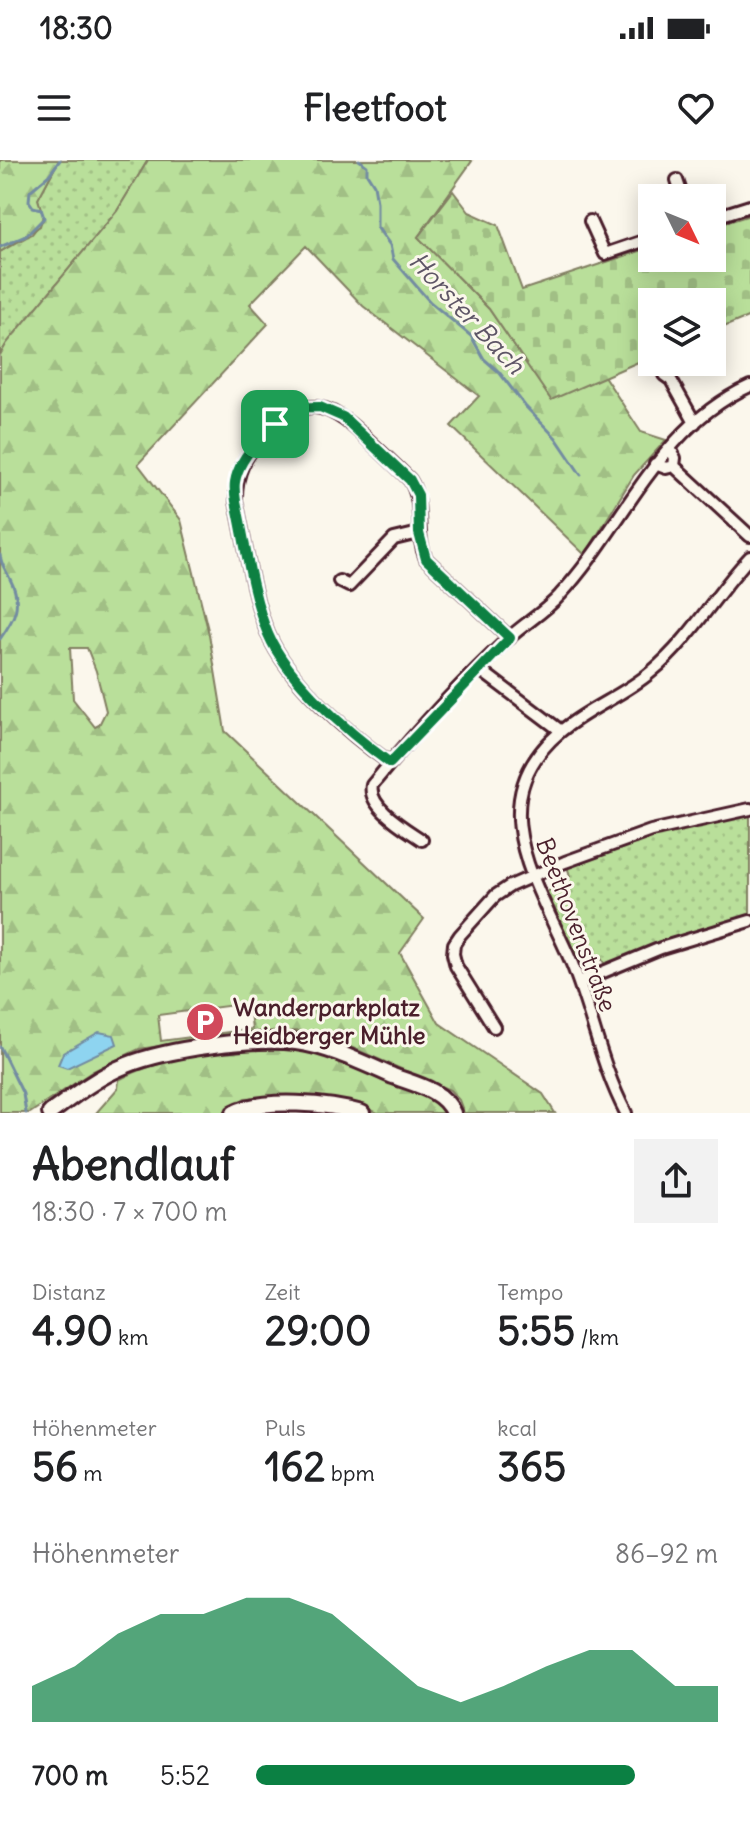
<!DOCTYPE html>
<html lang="de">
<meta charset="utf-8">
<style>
:root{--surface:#fff;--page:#f2f2f2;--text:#202124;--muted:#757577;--accent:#0b8043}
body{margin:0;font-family:Delius,sans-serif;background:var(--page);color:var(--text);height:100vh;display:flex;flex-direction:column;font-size:30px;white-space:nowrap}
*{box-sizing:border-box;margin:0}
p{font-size:26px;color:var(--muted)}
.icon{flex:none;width:44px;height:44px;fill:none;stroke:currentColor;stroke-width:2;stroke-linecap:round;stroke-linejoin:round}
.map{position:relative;height:953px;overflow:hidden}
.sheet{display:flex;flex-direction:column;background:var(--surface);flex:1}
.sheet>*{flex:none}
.needle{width:52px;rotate:133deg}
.buttons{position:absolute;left:638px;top:24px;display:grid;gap:16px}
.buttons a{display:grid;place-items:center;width:88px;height:88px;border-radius:0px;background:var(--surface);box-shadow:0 4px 20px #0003;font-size:40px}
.pin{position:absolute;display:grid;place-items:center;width:68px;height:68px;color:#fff;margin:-34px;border-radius:16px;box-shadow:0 4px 12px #0006}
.round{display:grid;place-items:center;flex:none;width:84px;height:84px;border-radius:0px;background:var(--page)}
.overview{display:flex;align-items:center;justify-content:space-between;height:136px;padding:0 32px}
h1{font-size:44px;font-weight:700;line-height:60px}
.figures{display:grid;grid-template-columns:repeat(3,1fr);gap:12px;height:136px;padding:8px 32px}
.figures div{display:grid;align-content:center}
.figures b{font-size:40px;font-weight:700}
.figures small{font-size:22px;font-weight:400}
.figures p{font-size:22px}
.chart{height:224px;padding:16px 32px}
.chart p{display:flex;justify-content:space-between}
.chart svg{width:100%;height:144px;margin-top:8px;fill:var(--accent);opacity:.7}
ul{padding:0 32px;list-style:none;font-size:26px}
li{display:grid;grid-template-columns:128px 96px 1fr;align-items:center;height:60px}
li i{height:20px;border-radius:10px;background:var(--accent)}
.status{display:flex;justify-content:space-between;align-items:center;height:56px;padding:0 40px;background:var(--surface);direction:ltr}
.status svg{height:22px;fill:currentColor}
header{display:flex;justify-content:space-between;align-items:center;height:104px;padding:0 32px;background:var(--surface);font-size:36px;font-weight:700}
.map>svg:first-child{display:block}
.grass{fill:url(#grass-dots);stroke:#827f62;stroke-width:2}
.forest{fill:url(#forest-firs);stroke:#827f62;stroke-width:2;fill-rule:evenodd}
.cemetery{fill:url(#cemetery-stones);stroke:#827f62;stroke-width:2}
.water{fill:#8ed4f0;stroke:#738ca1;stroke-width:2}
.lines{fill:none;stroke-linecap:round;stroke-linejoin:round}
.stream{stroke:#738ca1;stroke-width:3}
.minor-casing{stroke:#4a1f2b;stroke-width:16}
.secondary-casing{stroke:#4a1f2b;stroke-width:20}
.minor{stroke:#fbf7ec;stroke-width:10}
.secondary{stroke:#fbf7ec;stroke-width:14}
.route-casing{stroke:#fff;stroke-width:16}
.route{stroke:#0b8043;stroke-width:10}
.labels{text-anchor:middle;stroke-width:6;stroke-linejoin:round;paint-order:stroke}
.street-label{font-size:24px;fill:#4a1f2b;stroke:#fbf7ec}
.poi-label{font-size:24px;font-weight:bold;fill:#4a1f2b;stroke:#fbf7ec;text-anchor:start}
.water-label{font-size:26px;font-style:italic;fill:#5e5566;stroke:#fbf7ec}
</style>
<div class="status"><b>18:30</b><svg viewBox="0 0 49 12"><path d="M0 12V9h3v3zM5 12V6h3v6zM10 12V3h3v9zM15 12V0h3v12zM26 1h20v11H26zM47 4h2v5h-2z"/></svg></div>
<header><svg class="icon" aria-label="menu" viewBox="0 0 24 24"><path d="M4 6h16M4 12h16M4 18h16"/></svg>Fleetfoot<svg class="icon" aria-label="heart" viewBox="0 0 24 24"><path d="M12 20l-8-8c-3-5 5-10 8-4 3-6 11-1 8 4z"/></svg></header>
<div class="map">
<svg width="750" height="953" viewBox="0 0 750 953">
<defs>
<pattern id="grass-dots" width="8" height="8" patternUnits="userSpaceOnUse" patternTransform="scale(2)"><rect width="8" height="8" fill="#b9df9a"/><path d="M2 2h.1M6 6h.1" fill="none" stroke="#a1bf85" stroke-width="1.8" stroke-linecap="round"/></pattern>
<pattern id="forest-firs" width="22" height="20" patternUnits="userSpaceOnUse" patternTransform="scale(2)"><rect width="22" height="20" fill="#b9df9a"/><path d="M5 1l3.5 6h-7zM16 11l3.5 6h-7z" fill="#a1bf85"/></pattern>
<pattern id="cemetery-stones" width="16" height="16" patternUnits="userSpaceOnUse" patternTransform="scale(2)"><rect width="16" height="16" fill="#b9df9a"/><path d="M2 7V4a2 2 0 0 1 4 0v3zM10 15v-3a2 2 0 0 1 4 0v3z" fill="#a1bf85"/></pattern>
</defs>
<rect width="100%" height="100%" fill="#fbf7ec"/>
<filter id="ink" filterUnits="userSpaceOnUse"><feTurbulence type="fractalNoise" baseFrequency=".0125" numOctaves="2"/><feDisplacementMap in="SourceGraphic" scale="16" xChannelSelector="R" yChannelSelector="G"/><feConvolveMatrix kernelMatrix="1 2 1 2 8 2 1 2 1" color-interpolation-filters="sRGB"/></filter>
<g filter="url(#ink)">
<path class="grass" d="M59,0H148L117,51L7,183L0,195V92L32,74L43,60L38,39Z
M750,650V757L606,806L601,798L578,801L547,732L570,716L567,706L629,681Z"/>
<path class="forest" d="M0,0H59L38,39L43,55L40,66L0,92Z
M148,0H470L472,1L418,77L489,149L551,239L604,216L641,272L666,280L634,315L585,395L451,266L479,236L363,146L306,86L250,144L268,164L138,304L181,360L209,474L225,571L424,759L400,793L439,863L543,934L555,953H464L459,940L450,930L348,886L300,871L238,875L139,889L93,911L30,953H0V195L7,183L117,51ZM70,488H87L96,511L106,551L99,565L95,567L73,539ZM249,843L252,869L161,881L158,855Z
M285,888L318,893L420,934L437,943L443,953H378L350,941L282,937L245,938L223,953H96L118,928L119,920C162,896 236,889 285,888Z"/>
<path class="cemetery" d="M453,31L469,52L498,65L522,130L652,87V98H712V67L750,55V156L712,172V142H652V196L551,240L489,149L418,77Z"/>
<path class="water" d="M99,872L114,875L117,884L67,908L58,905L63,893Z"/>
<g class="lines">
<path class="stream" d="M359,0L367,6V14L374,25L377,42V67L390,85L393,99L430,142L471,176L484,199L499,212L525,246L556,278L581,315
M0,87L26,76L44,58L41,49L33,47L29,41L30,31L49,15L60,0
M0,395C1,405 6,410 10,419C23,444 15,458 0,479
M0,887L23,934L26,953"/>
<g class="minor-casing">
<path id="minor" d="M677,20L683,38
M712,58L750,46
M590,61L605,94L652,78
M664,215L671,220L695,263
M655,304L666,308L674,306L675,298L670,288
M674,306L750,376
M339,421L349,426L394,379L419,373
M479,509L561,571
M390,603C349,574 288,521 268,474C252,436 245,382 236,341C235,314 245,295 264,275C303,234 327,241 364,276C380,291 395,305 410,320C425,344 414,372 426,399L510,478
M422,680C406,669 367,647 372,625C414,574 460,523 509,478C525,463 545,452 560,435C625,365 657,268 750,226
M579,822L661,788L750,761
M494,867L456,806L453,794L454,784L460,775L495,736L510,726L565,702L651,671L750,649
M626,953C601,906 592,853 572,804C540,728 477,642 560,572C588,548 623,536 651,512C690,480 716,433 750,397"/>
</g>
<g class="secondary-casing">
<path id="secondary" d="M50,953C74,935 99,916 127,905C167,889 253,877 296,882C328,886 363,903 393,916C414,924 444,930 453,953
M234,953C263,937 331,944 362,953"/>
</g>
<use href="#minor" class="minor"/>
<use href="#secondary" class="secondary"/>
</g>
</g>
<g class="lines" filter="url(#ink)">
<g class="route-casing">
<path id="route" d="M320,247L343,257L410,320L418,335L419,373L426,399L510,478L390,603C349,573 288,521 268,474C252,436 245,382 236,341C235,335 234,328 235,322C239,296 276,256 301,248C306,247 314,247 320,247Z"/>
</g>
<use href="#route" class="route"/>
</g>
<defs>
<g id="parking-disc" transform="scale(2)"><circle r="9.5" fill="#d1495b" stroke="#fbf7ec"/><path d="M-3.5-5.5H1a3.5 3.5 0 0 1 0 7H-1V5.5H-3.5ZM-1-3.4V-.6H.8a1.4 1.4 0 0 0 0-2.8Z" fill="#fff"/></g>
</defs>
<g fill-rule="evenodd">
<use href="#parking-disc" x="205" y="862"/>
</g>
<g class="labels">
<g class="street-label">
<text transform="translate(576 765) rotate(69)" y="8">Beethovenstraße</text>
</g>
<g class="poi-label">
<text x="233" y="856">Wanderparkplatz<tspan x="233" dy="28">Heidberger Mühle</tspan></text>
</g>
<g class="water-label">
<text transform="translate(467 153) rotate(47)" y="9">Horster Bach</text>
</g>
</g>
</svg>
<div class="buttons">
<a><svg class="needle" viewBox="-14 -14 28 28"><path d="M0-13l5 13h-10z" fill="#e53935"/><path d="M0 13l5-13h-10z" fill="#757577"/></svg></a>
<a><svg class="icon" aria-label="layers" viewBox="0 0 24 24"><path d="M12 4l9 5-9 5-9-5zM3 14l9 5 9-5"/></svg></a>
</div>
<div class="pin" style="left:275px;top:264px;background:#1e9e55"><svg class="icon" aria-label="arrive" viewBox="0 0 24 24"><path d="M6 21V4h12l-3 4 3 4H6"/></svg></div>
</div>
<section class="sheet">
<div class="overview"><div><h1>Abendlauf</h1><p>18:30 · 7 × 700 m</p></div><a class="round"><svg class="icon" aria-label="share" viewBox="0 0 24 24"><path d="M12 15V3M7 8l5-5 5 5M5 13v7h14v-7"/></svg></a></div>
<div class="figures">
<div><p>Distanz</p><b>4.90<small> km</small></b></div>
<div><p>Zeit</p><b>29:00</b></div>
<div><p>Tempo</p><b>5:55<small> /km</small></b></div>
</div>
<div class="figures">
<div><p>Höhenmeter</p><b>56<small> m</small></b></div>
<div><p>Puls</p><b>162<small> bpm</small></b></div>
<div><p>kcal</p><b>365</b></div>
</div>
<div class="chart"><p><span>Höhenmeter</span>86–92 m</p>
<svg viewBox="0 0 160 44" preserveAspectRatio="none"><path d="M0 44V33L10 27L20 17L30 11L40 11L50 6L60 6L70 11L80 22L90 33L100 38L110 33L120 27L130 22L140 22L150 33L160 33V44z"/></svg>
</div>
<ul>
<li><b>700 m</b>5:52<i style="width:82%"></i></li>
</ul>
</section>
